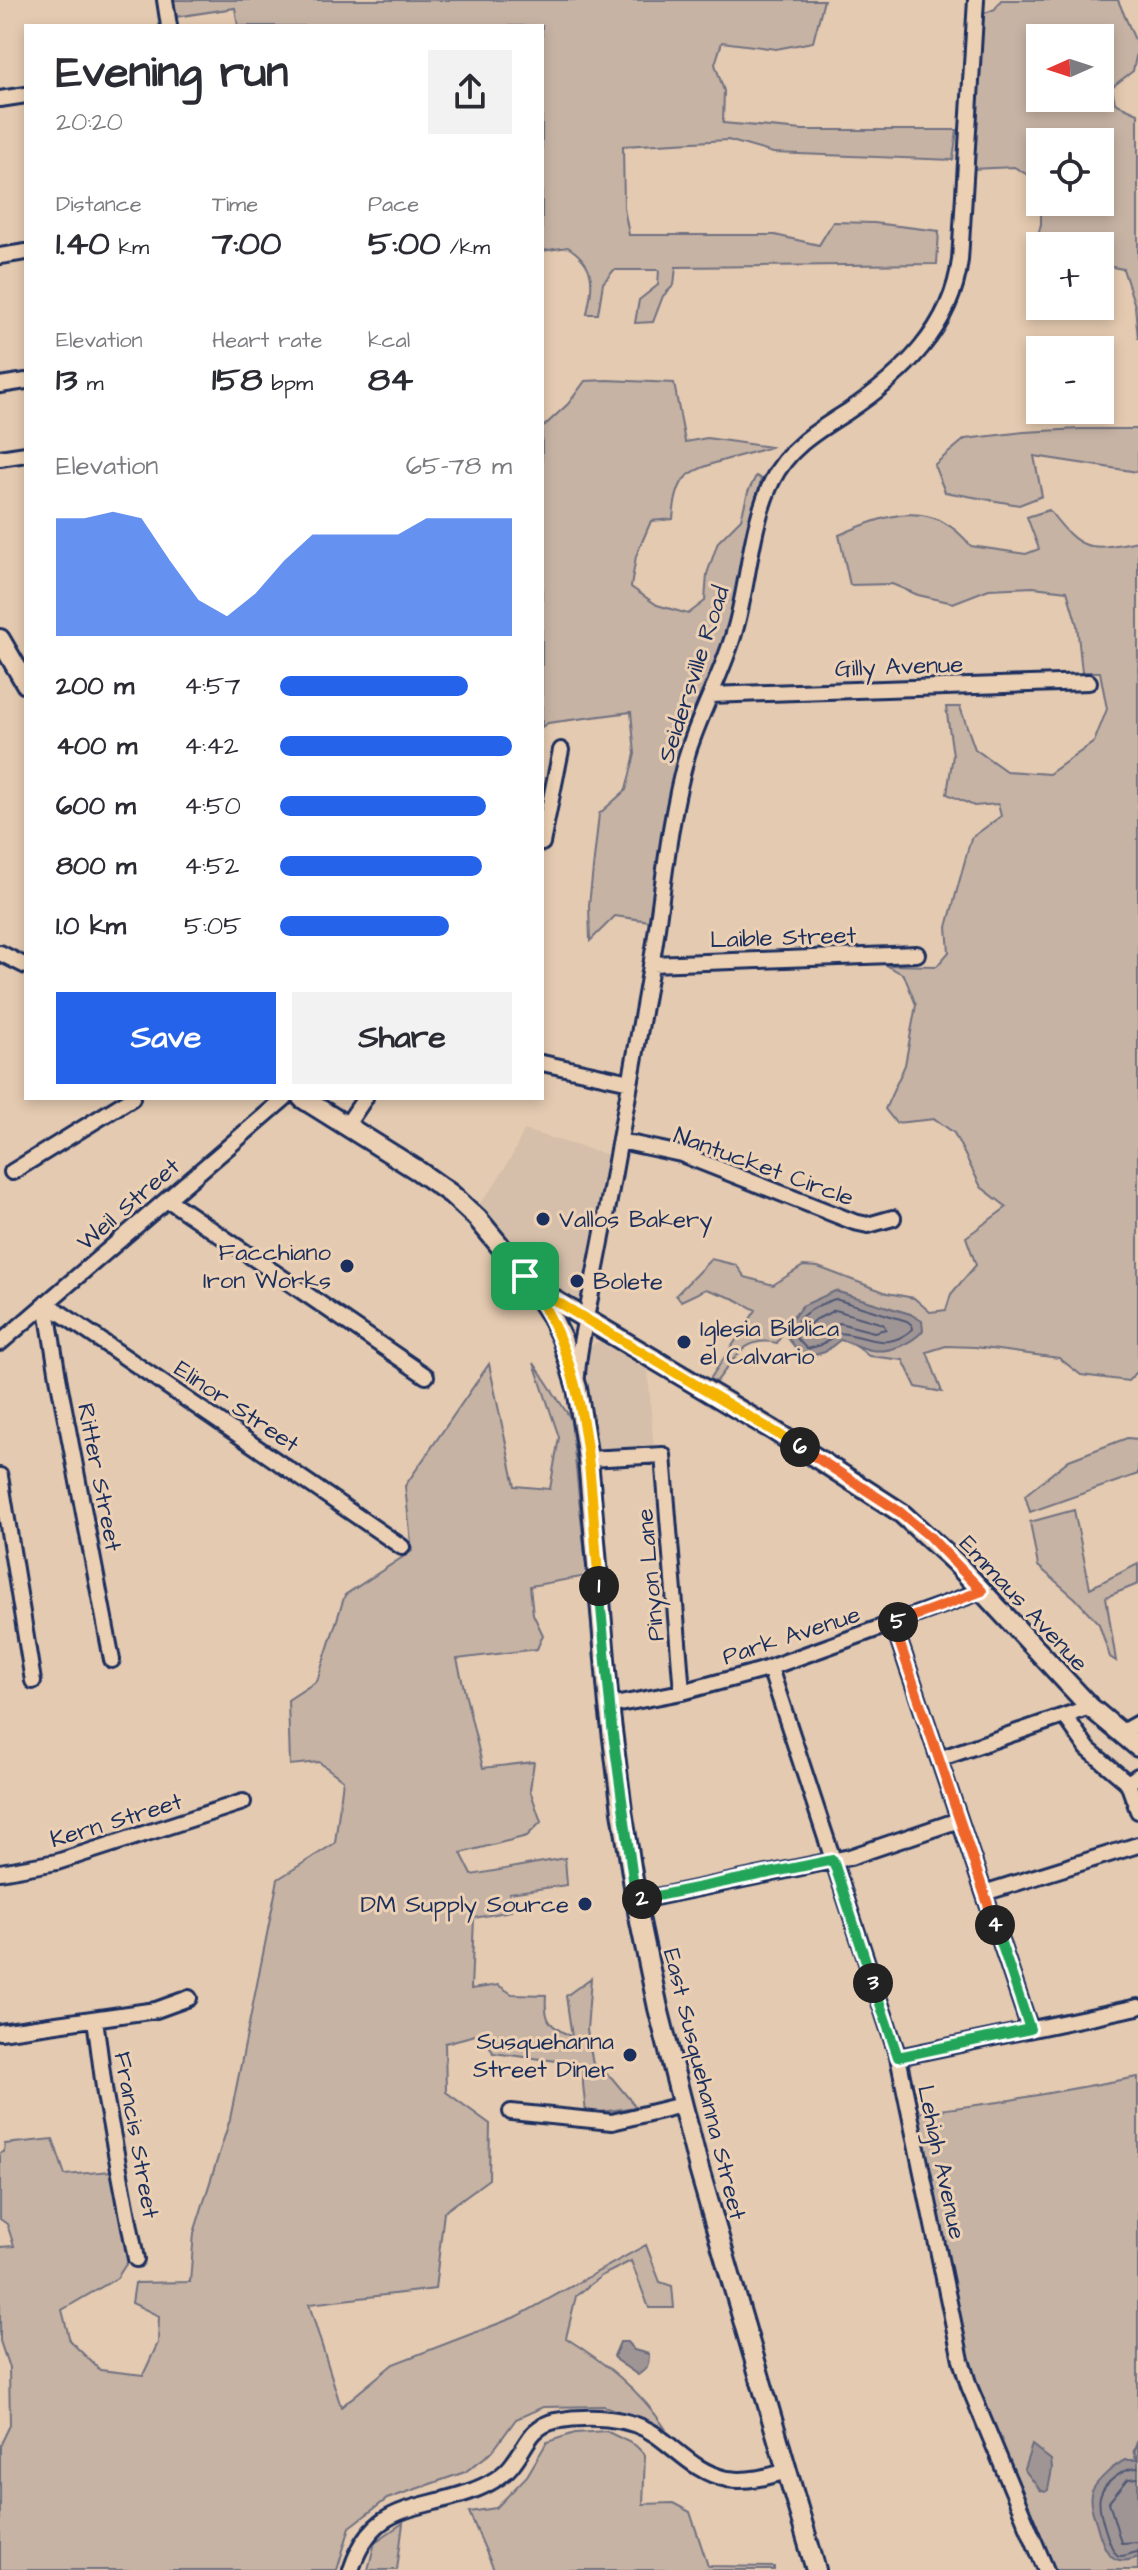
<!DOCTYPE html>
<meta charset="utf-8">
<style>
:root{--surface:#fff;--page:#f2f2f3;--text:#2b2b33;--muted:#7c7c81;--accent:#2563eb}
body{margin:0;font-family:"Architects Daughter",sans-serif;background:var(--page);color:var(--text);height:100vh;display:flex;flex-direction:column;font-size:30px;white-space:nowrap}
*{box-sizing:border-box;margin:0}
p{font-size:26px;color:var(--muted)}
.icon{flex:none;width:44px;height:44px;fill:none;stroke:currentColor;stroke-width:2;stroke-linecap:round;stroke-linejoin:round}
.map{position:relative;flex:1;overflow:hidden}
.sheet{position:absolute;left:24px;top:24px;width:520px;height:1076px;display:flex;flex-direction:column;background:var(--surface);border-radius:0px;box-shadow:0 4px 12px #0003}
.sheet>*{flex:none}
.needle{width:52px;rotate:267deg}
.buttons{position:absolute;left:1026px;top:24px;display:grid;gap:16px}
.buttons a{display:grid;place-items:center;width:88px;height:88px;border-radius:0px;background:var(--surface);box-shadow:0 4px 12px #0003;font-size:40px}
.pin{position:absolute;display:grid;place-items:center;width:68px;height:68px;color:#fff;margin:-34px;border-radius:16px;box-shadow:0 4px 12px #0006}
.km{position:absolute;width:40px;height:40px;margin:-20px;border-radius:50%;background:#222;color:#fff;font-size:22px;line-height:40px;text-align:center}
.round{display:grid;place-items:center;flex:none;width:84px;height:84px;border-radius:0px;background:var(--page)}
.summary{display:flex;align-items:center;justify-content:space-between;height:136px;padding:0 32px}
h1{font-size:44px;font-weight:700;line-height:60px}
.metrics{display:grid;grid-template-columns:repeat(3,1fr);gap:12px;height:136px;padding:8px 32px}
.metrics div{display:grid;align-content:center}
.metrics b{font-size:34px;font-weight:700}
.metrics small{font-size:22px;font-weight:400}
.metrics p{font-size:22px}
.chart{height:224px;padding:16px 32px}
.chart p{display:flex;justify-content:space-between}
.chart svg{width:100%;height:144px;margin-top:8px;fill:var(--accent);opacity:.7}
.button{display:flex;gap:16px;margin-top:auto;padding:16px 32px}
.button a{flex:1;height:92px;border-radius:0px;background:var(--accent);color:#fff;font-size:32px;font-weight:700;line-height:92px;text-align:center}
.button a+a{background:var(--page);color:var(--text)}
ul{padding:0 32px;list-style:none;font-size:26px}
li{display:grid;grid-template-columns:128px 96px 1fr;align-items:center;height:60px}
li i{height:20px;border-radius:10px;background:var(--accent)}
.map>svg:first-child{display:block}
.built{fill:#d5bfaa}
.green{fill:#c6b3a4;stroke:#707181;stroke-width:2;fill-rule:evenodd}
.water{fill:#9f9595;stroke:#6a6c7f;stroke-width:2}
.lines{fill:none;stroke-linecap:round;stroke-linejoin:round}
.shore{stroke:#505874;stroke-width:2}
.stream{stroke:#6a6c7f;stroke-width:3}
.minor-casing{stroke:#1b2f5e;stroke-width:20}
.major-casing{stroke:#1b2f5e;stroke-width:24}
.minor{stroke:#ecd0b3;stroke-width:14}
.major{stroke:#ecd0b3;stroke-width:18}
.split-1-casing{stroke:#fff;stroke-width:16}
.split-2-casing{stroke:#fff;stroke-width:16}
.split-3-casing{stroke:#fff;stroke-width:16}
.split-4-casing{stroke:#fff;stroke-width:16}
.split-5-casing{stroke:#fff;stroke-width:16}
.split-6-casing{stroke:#fff;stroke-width:16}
.split-7-casing{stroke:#fff;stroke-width:16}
.split-1{stroke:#f5b400;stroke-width:10}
.split-2{stroke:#22a559;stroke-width:10}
.split-3{stroke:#22a559;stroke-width:10}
.split-4{stroke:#22a559;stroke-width:10}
.split-5{stroke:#f0652b;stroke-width:10}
.split-6{stroke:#f0652b;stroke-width:10}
.split-7{stroke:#f5b400;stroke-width:10}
.poi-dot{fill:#1b2f5e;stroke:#ecd0b3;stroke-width:3}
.labels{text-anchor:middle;stroke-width:6;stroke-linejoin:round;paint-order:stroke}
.street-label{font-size:24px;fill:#1b2f5e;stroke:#ecd0b3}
.poi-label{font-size:24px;fill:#1b2f5e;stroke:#ecd0b3;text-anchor:start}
</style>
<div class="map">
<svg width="1138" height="2570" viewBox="0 0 1138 2570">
<rect width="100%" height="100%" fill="#e4cab0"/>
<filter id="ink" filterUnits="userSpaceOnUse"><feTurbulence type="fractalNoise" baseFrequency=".0125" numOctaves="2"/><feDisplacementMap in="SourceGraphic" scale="16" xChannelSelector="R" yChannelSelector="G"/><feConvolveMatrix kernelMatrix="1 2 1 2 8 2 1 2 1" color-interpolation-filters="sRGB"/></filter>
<g filter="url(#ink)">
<path class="built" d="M524,1130L609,1155L583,1304L572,1303L546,1288L475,1209L493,1187L513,1154Z
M601,1342L648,1370L654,1450L594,1452L585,1352L595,1343Z"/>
<path class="green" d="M172,0H824L813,42L776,49L722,42L715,64L724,91L723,123L803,130H957L953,160L773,153L728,140L623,146L624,208L629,235H775L819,245L833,222L874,223L939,231L937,264L676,267L674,285L663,296L653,322L635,323L639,300L658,285L659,270H614L603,283L598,314H587C593,283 597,266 568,247L542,251V26H238L235,8L175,17Z
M1001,0H1118L1138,47L1133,71L1112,87L1115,103L1138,113V339L1135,306L1123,269L1100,265V246H1040V255L1033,254L1041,224V202H1100V142H1040V182L1014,167L972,169L980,15L995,9ZM1040,38H1100V98H1040Z
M607,380L674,383L685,442L707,438L770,447C749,455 701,463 686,477C676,487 674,506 673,519L651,521L636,556L631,587L657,605L688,614L705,601L707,574L718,542L741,519L748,492L756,476L761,479L730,627L683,743L650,921L615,916L590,941L589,905L599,814L626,790L635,754L631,712L548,723L542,727V428L568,404L585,381Z
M1080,429H1138V472L1034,456L1042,496L1019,505L945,492L934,465L965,439L1024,432Z
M1049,510C1081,552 1088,551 1138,541V1371L1128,1381L1081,1375L1059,1358L975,1347L946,1346L927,1352L942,1392L916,1387L903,1360L869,1356L856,1346L873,1350L910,1314L835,1291L792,1316L777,1343C744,1335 735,1359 716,1382L710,1379L756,1310L735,1299L706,1289L681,1301L676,1295L711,1259L736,1265L745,1277L773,1285L803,1266L818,1267L887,1293L914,1298L930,1312L946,1310L951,1294L976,1265L966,1237L1007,1207L981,1187L954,1133L935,1119L896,1123L885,1109L905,1065L916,1005L904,975L886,965L937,966L949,952L947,927L971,838L1001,816L998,804L974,806L947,794L953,755L946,707H960L975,749L1006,771L1049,774L1094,742L1107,709L1100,672H1082L1077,625L1067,591L1033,587L989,589L953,603L918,595L892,584L850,585L839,535C888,514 932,497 971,546L1026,554L1039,549L1027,517Z
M534,1363L571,1419L587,1576L530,1586L533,1614L543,1635L537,1649L457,1659L483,1768L534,1762L530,1790L541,1822L527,1836L461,1853L472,1875L565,1858L567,1885L509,1893L511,1911L474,1918L471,1989L498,1985L512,1994L546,1995C544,2022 549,2025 572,2037L566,1996L591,1978L587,2030L593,2064L612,2078L636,2107L586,2114L581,2064L493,2053L483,2033L445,2043L446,2092L490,2124L489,2179L444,2212L435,2289L309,2304L341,2407L393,2364L518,2316L646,2245L660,2282L672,2286L674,2308H649L631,2261L601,2276L576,2296L566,2338C604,2362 640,2390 665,2428L604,2406L543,2407L516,2419L492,2452L465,2472L387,2499L350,2527L337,2570H0V2446L10,2425L9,2368L0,2341V2247L14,2246L7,2224L0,2219V2153L4,2152L5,2144L53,2139L65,2175L111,2171L130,2258L117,2278L62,2310L70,2341L100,2370L143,2375L158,2343L159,2316L132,2303L135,2283L190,2282L194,2233L230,2119L278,1879L335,1843L343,1780L319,1762L290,1765L288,1700L317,1681L345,1595L412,1551L405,1486L489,1364L515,1486L550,1489L559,1437Z
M1127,1438L1138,1439V1474L1030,1512L1025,1495L1069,1460Z
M1074,1510L1090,1588L1138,1564V1584L1106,1597L1116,1661L1110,1657L1099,1624L1075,1598L1038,1566L1030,1522Z
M1138,2077V2570H1050L963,2353L916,2113L999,2102Z
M606,2431L635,2445L645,2455L643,2504L673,2503L690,2512L708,2566L774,2567V2570H494L469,2512L496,2508L527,2476L547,2442L575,2433Z
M403,2523L397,2570H368L375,2542Z"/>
<path class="water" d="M835,1291L910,1314L922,1321L923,1331C910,1344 890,1353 871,1350C860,1348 851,1342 840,1340L825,1352L804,1358L786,1336V1327L802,1306Z
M620,2342H627L634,2350L649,2354C649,2365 647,2369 638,2375L616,2360L614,2356Z
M1032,2445L1051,2460L1052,2469L1048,2490L1045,2492L1040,2490L1024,2469Z
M1125,2460H1138V2557C1108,2570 1102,2544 1096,2522C1093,2513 1088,2500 1092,2491C1098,2479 1115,2465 1125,2460Z"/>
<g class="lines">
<path class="shore" d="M835,1299L907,1321L912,1325L913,1329C885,1353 868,1335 839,1333L821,1345L807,1349C803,1345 795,1338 794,1332C792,1316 823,1303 835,1299Z
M835,1310L883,1324L886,1329L874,1332L839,1323L816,1336H809L805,1329L813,1321Z
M1138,2468C1124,2468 1104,2482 1100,2497C1097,2506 1110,2553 1119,2556C1125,2557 1133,2552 1138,2552
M1138,2478L1128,2479L1109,2502L1121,2543L1138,2542"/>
<path class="stream" d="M1137,2460L1134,2452L1138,2441"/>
<g class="minor-casing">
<path id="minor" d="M165,0L169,26
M0,99L26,95
M0,256L26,252
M0,385L26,381
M0,458L26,454
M710,695L1089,682
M542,843L561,750
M0,953L26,966
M651,964L917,954
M542,1063L630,1082
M346,1126L365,1098
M620,1141L681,1154L854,1222L868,1225L893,1218
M12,1172L132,1098
M167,1199L426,1376
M46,1303L402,1547
M46,1303L58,1377L112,1660
M0,1343L285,1098
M577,1376C578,1350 585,1324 590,1298C598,1258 606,1218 613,1178C627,1099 642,1021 655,942C664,880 670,816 687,755C700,712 723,673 735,630C749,582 750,527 772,481C788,448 817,431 847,412C901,376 952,328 960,260L976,0
M588,1459L663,1455L682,1692
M0,1476L33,1681
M893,1623L1030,2029
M770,1668L898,2057L961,2360L969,2386L1046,2570
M609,1706L682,1692L760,1671L982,1591
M1065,1716L1088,1749L1128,1783
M1120,1733L1138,1723
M939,1759L1090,1707
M1138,1776L1128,1783L1138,1811
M0,1872L57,1862L243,1802
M984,1893L1138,1845
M636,1901L850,1857L959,1820
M95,2019L105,2095L136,2259
M0,2032L156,2010L189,1998
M898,2057L1138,2007
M511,2112L612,2122L682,2105
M351,2570C373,2503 412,2512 469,2492C486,2486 504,2477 514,2462C528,2444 530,2427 555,2421C586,2415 629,2416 656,2435C679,2451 697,2473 727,2479C748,2482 767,2477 787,2471"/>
</g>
<g class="major-casing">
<path id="major" d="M0,639L26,684
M302,1098L417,1170L451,1194L477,1218L525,1276L544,1294L773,1430L900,1512L955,1562L1090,1707L1138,1747
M525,1276L551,1316L562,1339L577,1388L588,1459L609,1706L622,1811L639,1917L658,2008L699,2169L816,2570"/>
</g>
<use href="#minor" class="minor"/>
<use href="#major" class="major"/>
</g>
</g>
<g class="lines" filter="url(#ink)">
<g class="split-1-casing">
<path id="split-1" d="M525,1276C592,1369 589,1476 599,1586"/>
</g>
<g class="split-2-casing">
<path id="split-2" d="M599,1586L612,1727L636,1901L642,1899"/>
</g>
<g class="split-3-casing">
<path id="split-3" d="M642,1899L833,1860L873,1983"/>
</g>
<g class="split-4-casing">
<path id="split-4" d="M873,1983L898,2057L1030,2029L995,1925"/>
</g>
<g class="split-5-casing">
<path id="split-5" d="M898,1622L893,1623L995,1925"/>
</g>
<g class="split-6-casing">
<path id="split-6" d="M800,1447L900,1512L929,1536L982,1591L898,1622"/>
</g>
<g class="split-7-casing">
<path id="split-7" d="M525,1276L544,1294L800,1447"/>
</g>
<use href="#split-1" class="split-1"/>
<use href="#split-2" class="split-2"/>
<use href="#split-3" class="split-3"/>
<use href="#split-4" class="split-4"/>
<use href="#split-5" class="split-5"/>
<use href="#split-6" class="split-6"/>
<use href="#split-7" class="split-7"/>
</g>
<g class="poi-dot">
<circle cx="543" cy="1219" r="8"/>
<circle cx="347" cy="1266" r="8"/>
<circle cx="577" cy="1281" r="8"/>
<circle cx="684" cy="1342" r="8"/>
<circle cx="585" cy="1904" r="8"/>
<circle cx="630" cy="2055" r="8"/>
</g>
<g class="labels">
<g class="street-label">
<text transform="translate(899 666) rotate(-2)" y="8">Gilly Avenue</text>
<text transform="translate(693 674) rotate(-72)" y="8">Seidersville Road</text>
<text transform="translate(783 937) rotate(-2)" y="8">Laible Street</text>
<text transform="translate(764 1166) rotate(20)" y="8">Nantucket Circle</text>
<text transform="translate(128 1204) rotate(-41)" y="8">Weil Street</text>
<text transform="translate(237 1406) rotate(34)" y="8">Elinor Street</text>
<text transform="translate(100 1477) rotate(79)" y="8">Ritter Street</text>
<text transform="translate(650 1575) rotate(-95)" y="8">Pinyon Lane</text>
<text transform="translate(1024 1603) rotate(47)" y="8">Emmaus Avenue</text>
<text transform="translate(791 1635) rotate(-18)" y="8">Park Avenue</text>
<text transform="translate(116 1820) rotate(-17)" y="8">Kern Street</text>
<text transform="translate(705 2084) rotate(76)" y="8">East Susquehanna Street</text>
<text transform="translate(137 2135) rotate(80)" y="8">Francis Street</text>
<text transform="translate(942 2162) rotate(78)" y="8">Lehigh Avenue</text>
</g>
<g class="poi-label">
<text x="559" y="1227">Vallos Bakery</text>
<text x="331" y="1260" text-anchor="end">Facchiano<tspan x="331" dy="28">Iron Works</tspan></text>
<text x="593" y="1289">Bolete</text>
<text x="700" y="1336">Iglesia Bíblica<tspan x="700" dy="28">el Calvario</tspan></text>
<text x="569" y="1912" text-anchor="end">DM Supply Source</text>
<text x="614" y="2049" text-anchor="end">Susquehanna<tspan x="614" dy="28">Street Diner</tspan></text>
</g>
</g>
</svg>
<div class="buttons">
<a><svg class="needle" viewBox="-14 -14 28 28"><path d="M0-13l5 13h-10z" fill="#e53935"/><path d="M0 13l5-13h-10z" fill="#7c7c81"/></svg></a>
<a><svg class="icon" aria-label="locate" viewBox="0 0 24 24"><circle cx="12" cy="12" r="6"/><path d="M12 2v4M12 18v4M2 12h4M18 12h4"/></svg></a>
<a>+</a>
<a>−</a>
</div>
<div class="pin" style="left:525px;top:1276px;background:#1e9e55"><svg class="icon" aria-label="arrive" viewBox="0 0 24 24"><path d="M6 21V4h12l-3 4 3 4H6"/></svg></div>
<b class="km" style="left:599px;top:1586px">1</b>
<b class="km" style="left:642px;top:1899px">2</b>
<b class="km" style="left:873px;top:1983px">3</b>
<b class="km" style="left:995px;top:1925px">4</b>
<b class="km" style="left:898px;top:1622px">5</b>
<b class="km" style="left:800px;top:1447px">6</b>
<section class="sheet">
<div class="summary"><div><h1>Evening run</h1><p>20:20</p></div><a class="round"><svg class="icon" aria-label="share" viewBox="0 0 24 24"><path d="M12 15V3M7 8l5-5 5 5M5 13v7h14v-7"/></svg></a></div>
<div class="metrics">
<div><p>Distance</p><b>1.40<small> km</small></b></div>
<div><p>Time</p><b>7:00</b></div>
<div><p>Pace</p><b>5:00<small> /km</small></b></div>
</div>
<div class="metrics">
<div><p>Elevation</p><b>13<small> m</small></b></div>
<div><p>Heart rate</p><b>158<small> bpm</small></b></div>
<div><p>kcal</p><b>84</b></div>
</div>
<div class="chart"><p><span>Elevation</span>65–78 m</p>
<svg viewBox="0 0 160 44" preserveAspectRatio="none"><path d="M0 44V8L10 8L20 6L30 8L40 21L50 33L60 38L70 31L80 21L90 13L100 13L110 13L120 13L130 8L140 8L150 8L160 8V44z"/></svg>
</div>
<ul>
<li><b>200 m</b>4:57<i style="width:81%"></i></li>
<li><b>400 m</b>4:42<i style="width:100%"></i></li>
<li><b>600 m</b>4:50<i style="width:89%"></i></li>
<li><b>800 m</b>4:52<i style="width:87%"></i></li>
<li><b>1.0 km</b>5:05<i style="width:73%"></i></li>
</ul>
<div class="button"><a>Save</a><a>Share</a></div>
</section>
</div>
